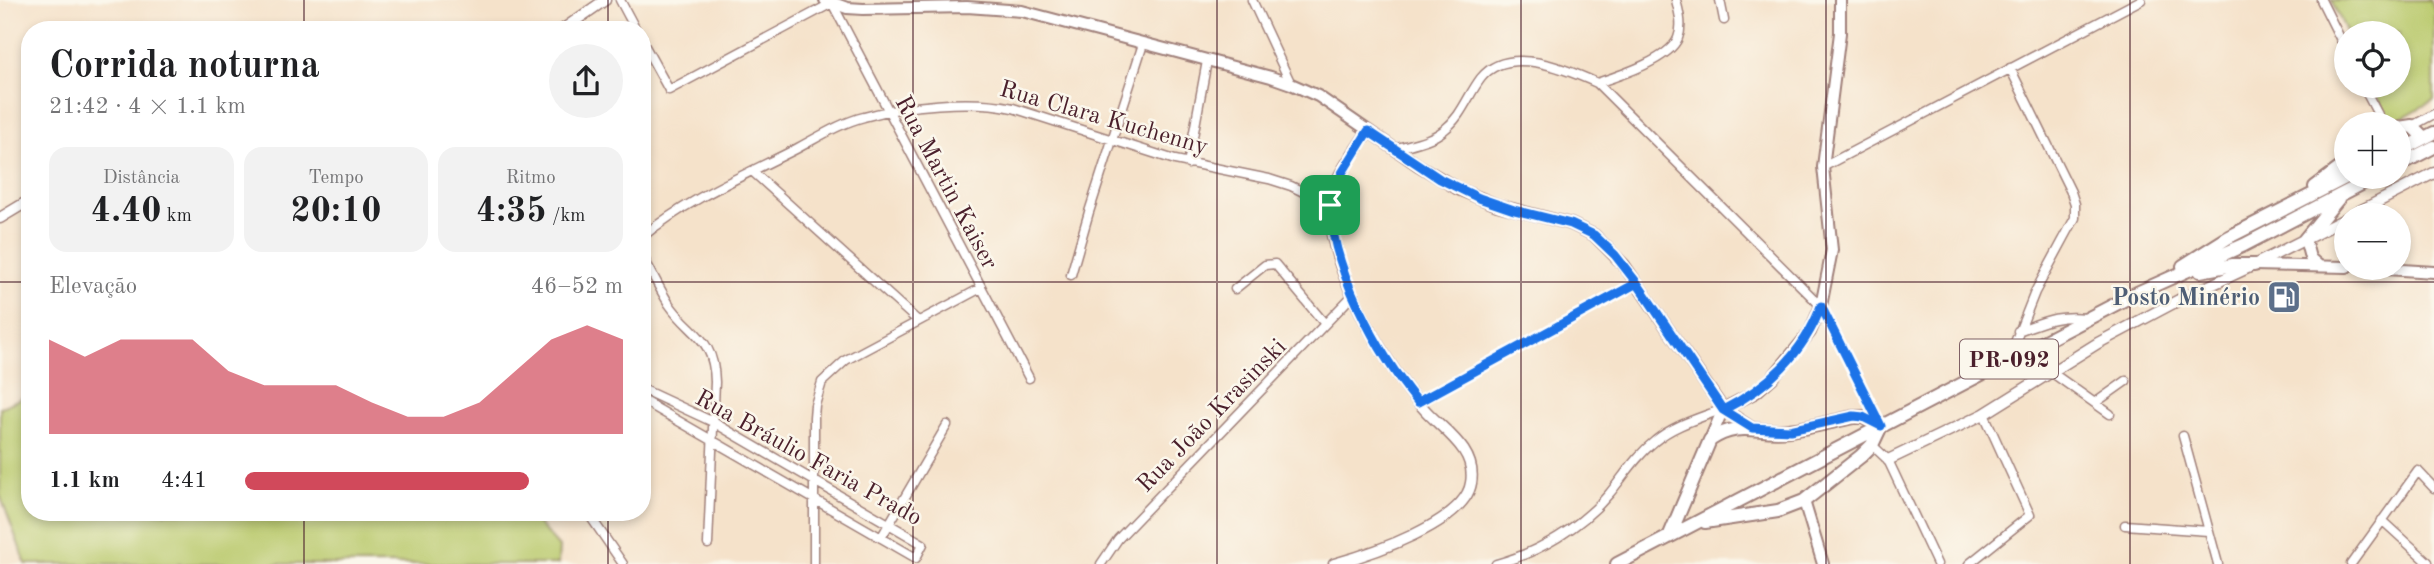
<!DOCTYPE html>
<html lang="pt">
<meta charset="utf-8">
<style>
:root{--surface:#fff;--page:#f2f2f2;--text:#202124;--muted:#757577;--accent:#d1495b}
body{margin:0;font-family:"Old Standard TT",serif;background:var(--page);color:var(--text);height:100vh;display:flex;flex-direction:column;font-size:26px;white-space:nowrap}
*{box-sizing:border-box;margin:0}
p{font-size:23px;color:var(--muted)}
.icon{flex:none;width:38px;height:38px;fill:none;stroke:currentColor;stroke-width:2;stroke-linecap:round;stroke-linejoin:round}
.map{position:relative;flex:1;overflow:hidden}
.panel{position:absolute;left:21px;top:21px;width:630px;height:500px;display:flex;flex-direction:column;background:var(--surface);border-radius:28px;box-shadow:0 4px 10px #0003}
.panel>*{flex:none}
.controls{position:absolute;left:2334px;top:21px;display:grid;gap:14px}
.controls a{display:grid;place-items:center;width:77px;height:77px;border-radius:50%;background:var(--surface);box-shadow:0 4px 10px #0003;font-size:35px}
.pin{position:absolute;display:grid;place-items:center;width:60px;height:60px;color:#fff;margin:-30px;border-radius:14px;box-shadow:0 4px 10px #0006}
.round{display:grid;place-items:center;flex:none;width:74px;height:74px;border-radius:37px;background:var(--page)}
.summary{display:flex;align-items:center;justify-content:space-between;height:119px;padding:0 28px}
h1{font-size:38px;font-weight:700;line-height:52px}
.metrics{display:grid;grid-template-columns:repeat(3,1fr);gap:10px;height:119px;padding:7px 28px}
.metrics div{display:grid;align-content:center;border-radius:18px;background:var(--page);text-align:center}
.metrics b{font-size:35px;font-weight:700}
.metrics small{font-size:19px;font-weight:400}
.metrics p{font-size:19px}
.chart{height:196px;padding:14px 28px}
.chart p{display:flex;justify-content:space-between}
.chart svg{width:100%;height:126px;margin-top:7px;fill:var(--accent);opacity:.7}
ul{padding:0 28px;list-style:none;font-size:23px}
li{display:grid;grid-template-columns:112px 84px 1fr;align-items:center;height:52px}
li i{height:18px;border-radius:9px;background:var(--accent)}
.map>svg:first-child{display:block}
.green{fill:#b9c96c;stroke:#82744c;stroke-width:2}
.lines{fill:none;stroke-linecap:round;stroke-linejoin:round}
.minor-casing{stroke:#a0807a;stroke-width:11}
.tertiary-casing{stroke:#a0807a;stroke-width:13}
.secondary-casing{stroke:#a0807a;stroke-width:14}
.primary-casing{stroke:#a0807a;stroke-width:16}
.minor{stroke:#fff;stroke-width:8}
.tertiary{stroke:#fff;stroke-width:10}
.secondary{stroke:#fff;stroke-width:10}
.primary{stroke:#fff;stroke-width:12}
.route-casing{stroke:#fff;stroke-width:14}
.route{stroke:#1a73e8;stroke-width:9}
.grid{fill:none;stroke:#4a1f2b;stroke-width:2;stroke-opacity:0.55}
.labels{text-anchor:middle;stroke-width:5;stroke-linejoin:round;paint-order:stroke}
.shield{fill:#fbf7ec;stroke:#7f6065;stroke-width:2}
.shield-label{font-size:23px;font-weight:bold;fill:#4a1f2b}
.street-label{font-size:24px;fill:#4a1f2b;stroke:#fbf7ec}
.service-label{font-size:24px;font-weight:bold;fill:#4e5e75;stroke:#fbf7ec;text-anchor:end}
</style>
<div class="map">
<svg width="2434" height="564" viewBox="0 0 2434 564">
<rect width="100%" height="100%" fill="#fbf7ec"/>
<filter id="ink" filterUnits="userSpaceOnUse"><feTurbulence type="fractalNoise" baseFrequency=".0143" numOctaves="2"/><feDisplacementMap in="SourceGraphic" scale="14" xChannelSelector="R" yChannelSelector="G"/><feConvolveMatrix kernelMatrix="1 2 1 2 8 2 1 2 1" color-interpolation-filters="sRGB"/></filter>
<filter id="wash" filterUnits="userSpaceOnUse"><feTurbulence type="fractalNoise" baseFrequency=".00686" numOctaves="4" result="noise"/><feDisplacementMap in="SourceGraphic" scale="28" xChannelSelector="R" yChannelSelector="G"/><feGaussianBlur stdDeviation="1.57" result="paint"/><feColorMatrix in="noise" values="0 0 0 0 0 0 0 0 0 0 0 0 0 0 0 0 0 1.4 0 .05"/><feComposite in="paint" operator="in"/></filter>
<g filter="url(#wash)">
<rect width="100%" height="100%" fill="#f5e2ca"/>
<path class="green" d="M2331,0H2429L2434,9V100L2391,124L2372,86H2399V33H2347Z
M30,394V513H529L559,547L558,564H26L0,495V408Z"/>
</g>
<g filter="url(#ink)">
<g class="lines">
<g class="minor-casing">
<path id="minor" d="M620,0L636,30
M1252,0L1291,84
M1720,0L1724,20
M2321,0L2347,52
M642,41L669,90L832,3L1029,378
M1597,83L1821,306L1880,424
M2363,86L2383,124
M2412,126L2434,114
M1394,149C1410,144 1431,141 1444,130C1462,116 1468,95 1481,78C1508,44 1566,69 1597,83C1618,76 1669,60 1678,38C1683,26 1679,12 1676,0
M1188,164L1207,61
M1823,167L2141,0
M752,171L918,321
M642,237C688,199 743,176 796,149C817,138 840,123 864,117C905,105 971,99 1013,108L1175,160L1269,179L1291,186L1330,205
M642,255C651,271 659,288 669,304C691,336 714,336 715,382L708,544
M1071,275L1089,212L1143,44
M1235,289L1265,265L1275,264L1325,324
M2018,331C2046,321 2056,315 2086,318
M2008,360L2035,292L2075,218V204L2071,192L2010,68
M2051,372L2110,414
M642,389L713,422L923,544L916,558L642,400
M1418,402L1637,283
M2095,403L2126,381
M2183,436L2218,564
M1872,445L1888,460L1937,564
M588,513L623,564
M2382,520L2428,562L2426,564
M2125,525L2208,531
M881,538L947,425
M814,564V417L815,405L822,382L846,360L981,288
M1101,564L1118,539L1353,295
M1496,564C1538,553 1581,527 1609,494C1624,476 1636,456 1655,441C1674,425 1700,418 1723,409
M1969,564L2030,515L1984,414
M2351,564L2418,471L2434,488"/>
</g>
<g class="tertiary-casing">
<path id="tertiary" d="M562,30L605,0
M2352,215L2434,173
M0,218L30,200
M1888,460L1984,414L2098,343L2179,300L2254,265L2347,218
M1334,564C1370,554 1465,523 1471,483C1477,450 1444,431 1425,410C1387,369 1326,264 1330,206C1332,179 1354,153 1368,131"/>
</g>
<g class="secondary-casing">
<path id="secondary" d="M825,0L847,8L863,9L967,7L1022,11L1271,77L1291,84L1318,96L1418,165L1458,189L1497,205L1571,224L1594,235L1624,265L1723,409L1752,428
M2305,239L2310,258L2318,265
M2254,265L2347,267
M2370,268L2434,272
M1723,409L1756,392L1772,378L1810,332L1821,306L1832,250L1823,167L1840,33V0
M1710,440L1723,409
M1804,501L1823,564"/>
</g>
<g class="primary-casing">
<path id="primary" d="M2399,128L2412,126L2424,138
M2399,151L2434,133
M2399,165L2434,147
M2315,187L2347,163
M2305,239L2338,199
M2183,266L2229,237L2347,177
M2200,271L2233,265H2254
M1705,522L1778,511L1804,501L1861,456L1872,445L1881,426
M1669,537L1710,440C1739,420 1758,434 1789,430C1811,428 1833,421 1854,417H1863L1881,426
M1617,564L2137,293L2244,245L2375,177"/>
</g>
<use href="#minor" class="minor"/>
<use href="#tertiary" class="tertiary"/>
<use href="#secondary" class="secondary"/>
<use href="#primary" class="primary"/>
</g>
</g>
<g class="lines" filter="url(#ink)">
<g class="route-casing">
<path id="route" d="M1330,205L1342,173L1368,131L1440,179L1479,198L1514,210L1571,224L1594,235L1615,255L1637,283L1723,410L1752,428L1790,430L1854,416L1863,417L1881,426L1821,306C1804,353 1767,388 1723,410L1637,283L1418,402C1377,353 1332,269 1330,205"/>
</g>
<use href="#route" class="route"/>
</g>
<path class="grid" d="M304,0V30M608,0V30M913,0V564M1217,0V564M1521,0V564M1826,0V564M2130,0V564M0,282H30M642,282H2434M304,513V564M608,513V564"/>
<defs>
<g id="fuel-square" transform="scale(1.75)"><rect x="-9" y="-9" width="18" height="18" rx="4" fill="#5c6f8a" stroke="#fbf7ec"/><path d="M-5.5-6h7V0h2V4h1.3V-2.5L3-4.5l.8-.8L6-3V5H2.5V1h-1V6h-7ZM-4.2-4.7v3.2H.2V-4.7Z" fill="#fff"/></g>
</defs>
<g fill-rule="evenodd">
<use href="#fuel-square" x="2284" y="297"/>
</g>
<g class="labels">
<rect class="shield" x="1960" y="339.5" width="98" height="39" rx="5"/>
<g class="shield-label">
<text x="2009" y="367">PR-092</text>
</g>
<g class="street-label">
<text transform="translate(1104 117) rotate(16)" y="8">Rua Clara Kuchenny</text>
<text transform="translate(947 182) rotate(62)" y="8">Rua Martin Kaiser</text>
<text transform="translate(1211 415) rotate(-46)" y="8">Rua João Krasinski</text>
<text transform="translate(809 457) rotate(29)" y="8">Rua Bráulio Faria Prado</text>
</g>
<g class="service-label">
<text x="2260" y="305">Posto Minério</text>
</g>
</g>
</svg>
<div class="controls">
<a><svg class="icon" aria-label="locate" viewBox="0 0 24 24"><circle cx="12" cy="12" r="6"/><path d="M12 2v4M12 18v4M2 12h4M18 12h4"/></svg></a>
<a>+</a>
<a>−</a>
</div>
<div class="pin" style="left:1330px;top:205px;background:#1e9e55"><svg class="icon" aria-label="arrive" viewBox="0 0 24 24"><path d="M6 21V4h12l-3 4 3 4H6"/></svg></div>
<section class="panel">
<div class="summary"><div><h1>Corrida noturna</h1><p>21:42 · 4 × 1.1 km</p></div><a class="round"><svg class="icon" aria-label="share" viewBox="0 0 24 24"><path d="M12 15V3M7 8l5-5 5 5M5 13v7h14v-7"/></svg></a></div>
<div class="metrics">
<div><p>Distância</p><b>4.40<small> km</small></b></div>
<div><p>Tempo</p><b>20:10</b></div>
<div><p>Ritmo</p><b>4:35<small> /km</small></b></div>
</div>
<div class="chart"><p><span>Elevação</span>46–52 m</p>
<svg viewBox="0 0 160 44" preserveAspectRatio="none"><path d="M0 44V11L10 17L20 11L30 11L40 11L50 22L60 27L70 27L80 27L90 33L100 38L110 38L120 33L130 22L140 11L150 6L160 11V44z"/></svg>
</div>
<ul>
<li><b>1.1 km</b>4:41<i style="width:75%"></i></li>
</ul>
</section>
</div>
